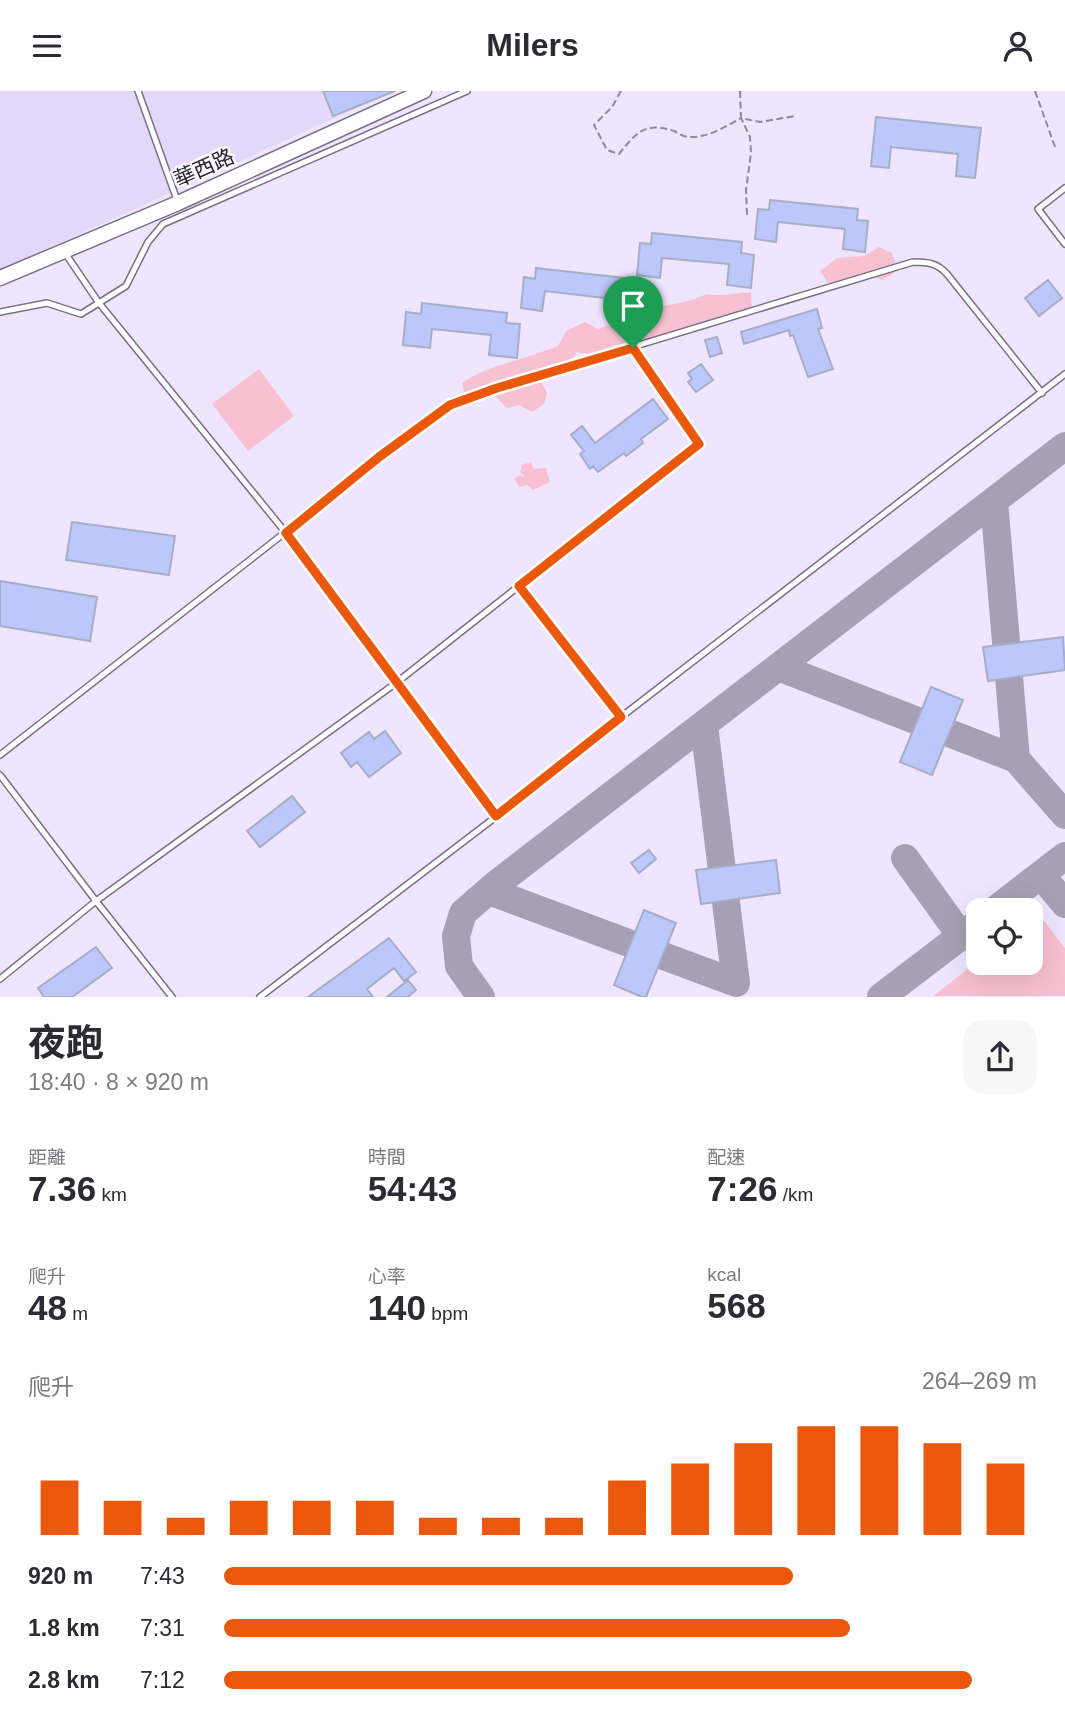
<!DOCTYPE html>
<html lang="zh-TW">
<meta charset="utf-8">
<style>
:root{--surface:#fff;--page:#f7f7f7;--text:#2b2b33;--muted:#7c7c81;--accent:#ea580c}
body{margin:0;font-family:Arial,"Noto Sans TC",sans-serif;background:var(--page);color:var(--text);height:100vh;display:flex;flex-direction:column;font-size:26px;white-space:nowrap}
*{box-sizing:border-box;margin:0}
p{font-size:23px;color:var(--muted)}
.icon{flex:none;width:38px;height:38px;fill:none;stroke:currentColor;stroke-width:2;stroke-linecap:round;stroke-linejoin:round}
.map{position:relative;height:906px;overflow:hidden}
.sheet{display:flex;flex-direction:column;background:var(--surface);flex:1}
.sheet>*{flex:none}
.tools{position:absolute;left:966px;top:807px;display:grid;gap:14px}
.tools a{display:grid;place-items:center;width:77px;height:77px;border-radius:14px;background:var(--surface);box-shadow:0 7px 28px #0002;font-size:35px}
.pin{position:absolute;display:grid;place-items:center;width:60px;height:60px;color:#fff;margin:-72px -30px;border-radius:50% 50% 50% 0;rotate:-45deg;box-shadow:0 0 7px #0007}
.pin .icon{rotate:45deg}
.round{display:grid;place-items:center;flex:none;width:74px;height:74px;border-radius:21px;background:var(--page)}
.overview{display:flex;align-items:center;justify-content:space-between;height:119px;padding:0 28px}
h1{font-size:38px;font-weight:700;line-height:52px}
.metrics{display:grid;grid-template-columns:repeat(3,1fr);gap:10px;height:119px;padding:7px 28px}
.metrics div{display:grid;align-content:center}
.metrics b{font-size:35px;font-weight:700}
.metrics small{font-size:19px;font-weight:400}
.metrics p{font-size:19px}
.chart{height:196px;padding:14px 28px}
.chart p{display:flex;justify-content:space-between}
.chart svg{width:100%;height:126px;margin-top:7px;stroke:var(--accent);stroke-width:6}
ul{padding:0 28px;list-style:none;font-size:23px}
li{display:grid;grid-template-columns:112px 84px 1fr;align-items:center;height:52px}
li i{height:18px;border-radius:9px;background:var(--accent)}
header{display:flex;justify-content:space-between;align-items:center;height:91px;padding:0 28px;background:var(--surface);font-size:32px;font-weight:700}
.map>svg:first-child{display:block}
.built{fill:#e4d7f7}
.green{fill:#f8c1d1}
.lines{fill:none;stroke-linecap:round;stroke-linejoin:round}
.taxiway{stroke:#a7a0b4;stroke-width:28}
.building{fill:#bcc7fc;stroke:#a7adc5;stroke-width:2}
.service-casing{stroke:#797087;stroke-width:8}
.tertiary-casing{stroke:#797087;stroke-width:17}
.path{stroke:#8f889a;stroke-width:2;stroke-dasharray:7 3.5;stroke-linecap:butt}
.service{stroke:#fff;stroke-width:5}
.tertiary{stroke:#fff;stroke-width:14}
.route-casing{stroke:#fff;stroke-width:14}
.route{stroke:#ea580c;stroke-width:9}
.labels{text-anchor:middle;stroke-width:5;stroke-linejoin:round;paint-order:stroke}
.street-label{font-size:21px;fill:#24212a;stroke:#f9f7fc}
</style>
<header><svg class="icon" aria-label="menu" viewBox="0 0 24 24"><path d="M4 6h16M4 12h16M4 18h16"/></svg>Milers<svg class="icon" aria-label="person" viewBox="0 0 24 24"><circle cx="12" cy="8" r="4"/><path d="M4 21q1-7 8-7t8 7"/></svg></header>
<div class="map">
<svg width="1065" height="906" viewBox="0 0 1065 906">
<rect width="100%" height="100%" fill="#efe5ff"/>
<path class="built" d="M0,0H394L0,179Z"/>
<path class="green" d="M879,156L892,162L896,174L893,183L881,189L864,182L861,190L831,197L820,180L837,167L864,165Z
M751,201L752,219L603,265L577,261L567,275L465,304L462,292C488,274 527,268 558,255L566,240L585,231L598,238L608,234L633,233C651,209 681,217 706,203C722,206 735,202 751,201Z
M259,278L294,325L248,360L212,313Z
M527,292H542L547,302L544,313L532,321L519,314L507,317L495,305Z
M531,371L534,378L546,377L550,391L533,399L527,394L520,396L514,388L520,384L525,386L520,381L522,374Z
M1044,830L1065,857V905H933L978,870L1031,872V831Z"/>
<g class="lines">
<path class="taxiway" d="M778,576L1016,668L994,410
M1016,668L1065,724
M905,767L961,845
M1041,784L1065,813
M489,800L736,892L704,634
M995,819L1065,765
M481,906L459,875L456,845L463,822L495,794L1065,355
M881,906L978,832"/>
</g>
<path class="building" d="M323,0H395L333,25Z
M876,26L981,37L975,87L956,85L958,63L891,56L889,77L871,75Z
M770,109L858,118L857,129L868,130L865,161L843,158L845,138L778,131L776,151L755,148L758,118L769,119Z
M652,142L742,151L741,162L754,164L751,197L727,194L729,173L662,167L660,187L637,184L640,152L651,153Z
M536,177L624,187L623,199L635,200L632,230L610,228L613,208L545,200L542,220L521,217L524,186L535,188Z
M1048,189L1062,207L1039,225L1025,207Z
M422,212L507,222L506,232L520,233L517,267L489,264L491,244L432,238L430,257L403,254L406,221L421,223Z
M817,218L822,237L818,238L833,278L808,286L793,244L790,245L789,239L744,253L741,241Z
M717,246L722,262L710,266L705,249Z
M701,273L713,289L696,301L688,291L692,288L688,282Z
M653,308L668,328L641,348L643,352L626,365L624,362L598,381L593,375L590,378L580,363L584,360L571,344L582,335L595,352Z
M72,431L175,445L169,484L66,469Z
M0,490L97,506L90,550L0,535Z
M1063,546L1065,579L988,590L983,556Z
M931,596L963,609L932,684L900,671Z
M385,640L401,662L369,686L357,671L351,676L341,662L369,641L374,648Z
M292,705L305,721L260,756L247,740Z
M649,759L656,768L639,782L631,772Z
M776,769L780,802L701,813L696,779Z
M644,819L676,832L646,906H642L614,894Z
M389,847L416,881L404,890L394,877L367,898L373,906H308Z
M96,856L112,877L72,906H44L38,897Z
M408,889L416,899L408,906H387Z"/>
<g class="lines">
<g class="service-casing">
<path id="service" d="M138,0L177,109
M1065,97L1038,118L1065,153
M65,162L99,212L286,442L497,725
M0,221L47,212L81,223L126,195L148,151L163,133L467,0
M519,495L621,626
M0,664L419,337L451,314L497,297L913,171C928,171 937,172 947,183L1042,302
M0,684L96,810L172,906
M0,888L96,810L396,592L699,353L633,256
M260,906L497,725L621,626L1065,283"/>
</g>
<g class="tertiary-casing">
<path id="tertiary" d="M0,187L178,112L424,0"/>
</g>
<path class="path" d="M621,0L612,16L594,34L607,59L619,63C636,42 645,30 674,40C679,42 683,46 689,46C707,47 725,36 741,27L750,46L751,62L746,99L747,124
M740,0L741,27L760,31L795,25
M1035,0L1055,56"/>
<use href="#service" class="service"/>
<use href="#tertiary" class="tertiary"/>
</g>
<g class="lines">
<g class="route-casing">
<path id="route" d="M633,257L699,353L519,495L621,626L496,725L286,442L379,366L450,314L497,297Z"/>
</g>
<use href="#route" class="route"/>
</g>
<g class="labels">
<g class="street-label">
<text transform="translate(204 77) rotate(-24)" y="7">華西路</text>
</g>
</g>
</svg>
<div class="tools">
<a><svg class="icon" aria-label="locate" viewBox="0 0 24 24"><circle cx="12" cy="12" r="6"/><path d="M12 2v4M12 18v4M2 12h4M18 12h4"/></svg></a>
</div>
<div class="pin" style="left:633px;top:257px;background:#1e9e55"><svg class="icon" aria-label="arrive" viewBox="0 0 24 24"><path d="M6 21V4h12l-3 4 3 4H6"/></svg></div>
</div>
<section class="sheet">
<div class="overview"><div><h1>夜跑</h1><p>18:40 · 8 × 920 m</p></div><a class="round"><svg class="icon" aria-label="share" viewBox="0 0 24 24"><path d="M12 15V3M7 8l5-5 5 5M5 13v7h14v-7"/></svg></a></div>
<div class="metrics">
<div><p>距離</p><b>7.36<small> km</small></b></div>
<div><p>時間</p><b>54:43</b></div>
<div><p>配速</p><b>7:26<small> /km</small></b></div>
</div>
<div class="metrics">
<div><p>爬升</p><b>48<small> m</small></b></div>
<div><p>心率</p><b>140<small> bpm</small></b></div>
<div><p>kcal</p><b>568</b></div>
</div>
<div class="chart"><p><span>爬升</span>264–269 m</p>
<svg viewBox="0 0 160 44" preserveAspectRatio="none"><path d="M5 44V25M15 44V32M25 44V38M35 44V32M45 44V32M55 44V32M65 44V38M75 44V38M85 44V38M95 44V25M105 44V19M115 44V12M125 44V6M135 44V6M145 44V12M155 44V19"/></svg>
</div>
<ul>
<li><b>920 m</b>7:43<i style="width:70%"></i></li>
<li><b>1.8 km</b>7:31<i style="width:77%"></i></li>
<li><b>2.8 km</b>7:12<i style="width:92%"></i></li>
</ul>
</section>
